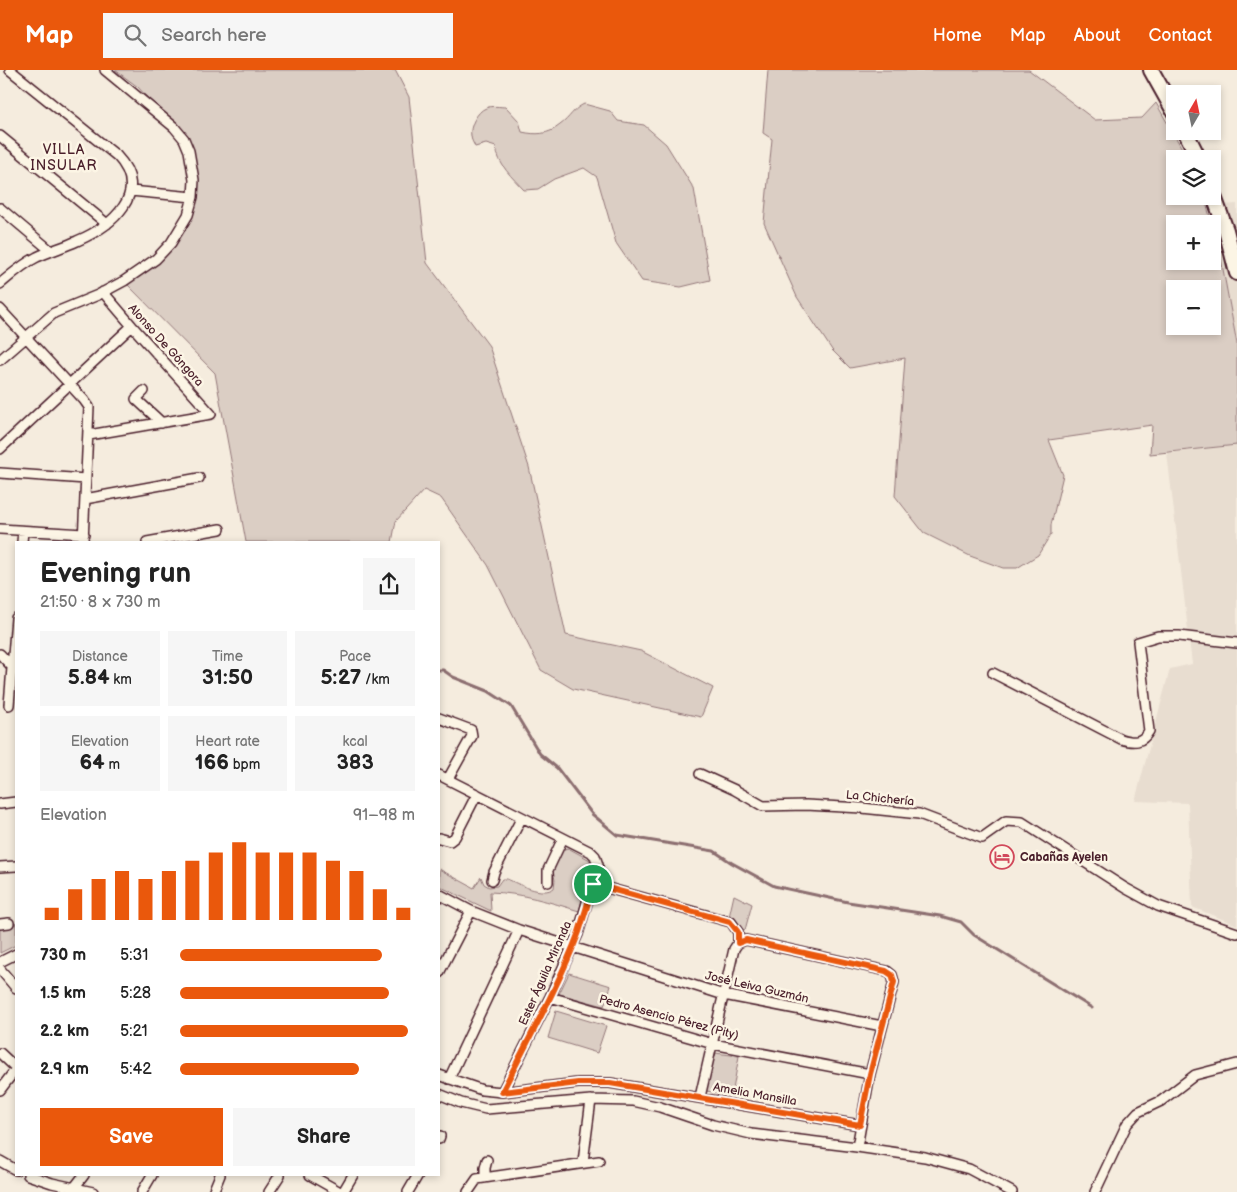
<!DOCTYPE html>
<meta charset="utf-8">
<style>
:root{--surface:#fff;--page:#f6f6f6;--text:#222;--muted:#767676;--accent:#ea580c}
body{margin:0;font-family:"Balsamiq Sans",sans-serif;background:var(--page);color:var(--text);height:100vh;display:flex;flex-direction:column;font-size:19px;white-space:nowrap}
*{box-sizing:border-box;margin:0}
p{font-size:16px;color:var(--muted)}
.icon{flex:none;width:28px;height:28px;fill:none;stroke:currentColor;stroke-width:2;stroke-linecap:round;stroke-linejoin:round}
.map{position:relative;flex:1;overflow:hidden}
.panel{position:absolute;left:15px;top:471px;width:425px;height:635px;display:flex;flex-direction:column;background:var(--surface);border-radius:0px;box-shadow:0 2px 8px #0003}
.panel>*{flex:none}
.needle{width:32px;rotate:9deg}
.controls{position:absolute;left:1166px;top:15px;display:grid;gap:10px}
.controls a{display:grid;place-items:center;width:55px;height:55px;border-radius:0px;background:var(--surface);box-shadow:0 2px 8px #0003;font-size:25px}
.pin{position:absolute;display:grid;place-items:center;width:42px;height:42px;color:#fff;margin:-21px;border:2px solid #fff;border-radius:50%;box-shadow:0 1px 5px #0007}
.round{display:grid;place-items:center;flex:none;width:52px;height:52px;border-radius:0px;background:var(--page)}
.headline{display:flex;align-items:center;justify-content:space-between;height:85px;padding:0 25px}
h1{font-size:28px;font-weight:700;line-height:38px}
.figures{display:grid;grid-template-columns:repeat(3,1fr);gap:8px;height:85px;padding:5px 25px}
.figures div{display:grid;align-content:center;border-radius:0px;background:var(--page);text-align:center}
.figures b{font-size:21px;font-weight:700}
.figures small{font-size:14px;font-weight:400}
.figures p{font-size:14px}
.chart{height:140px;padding:10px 25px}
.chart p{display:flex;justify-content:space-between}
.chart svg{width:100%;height:90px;margin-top:5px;stroke:var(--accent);stroke-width:6}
.cta{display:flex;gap:10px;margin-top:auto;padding:10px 25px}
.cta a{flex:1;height:58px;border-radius:0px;background:var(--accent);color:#fff;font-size:20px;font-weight:700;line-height:58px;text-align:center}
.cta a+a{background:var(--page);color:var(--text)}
ul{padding:0 25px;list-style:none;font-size:16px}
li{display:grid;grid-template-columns:80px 60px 1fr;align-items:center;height:38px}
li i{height:12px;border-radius:6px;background:var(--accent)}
header{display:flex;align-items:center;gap:30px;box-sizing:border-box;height:70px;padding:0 25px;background:var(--accent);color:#fff}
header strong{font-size:24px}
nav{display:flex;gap:28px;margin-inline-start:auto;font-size:18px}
.search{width:350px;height:45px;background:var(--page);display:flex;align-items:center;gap:12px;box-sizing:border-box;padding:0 18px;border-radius:0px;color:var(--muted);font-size:19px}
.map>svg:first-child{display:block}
.built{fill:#e8ddd0}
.green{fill:#dbcec4;stroke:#927678;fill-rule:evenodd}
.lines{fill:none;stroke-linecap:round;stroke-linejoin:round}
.stream{stroke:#8c6e70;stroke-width:3}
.minor-casing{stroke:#4a1f2b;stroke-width:12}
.highway-casing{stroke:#4a1f2b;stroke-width:18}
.minor{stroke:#fcf5e5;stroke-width:9}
.highway{stroke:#fcf5e5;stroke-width:14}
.route-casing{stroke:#fff;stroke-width:10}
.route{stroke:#ea580c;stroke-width:6}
.labels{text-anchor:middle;stroke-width:5;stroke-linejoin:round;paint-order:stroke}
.street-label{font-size:12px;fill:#4a1f2b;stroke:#fcf5e5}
.poi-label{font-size:12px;font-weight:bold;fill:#4a1f2b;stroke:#fcf5e5;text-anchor:start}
.neighbourhood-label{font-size:14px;letter-spacing:1px;fill:#4a1f2b;stroke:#fcf5e5}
</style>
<header>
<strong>Map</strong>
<div class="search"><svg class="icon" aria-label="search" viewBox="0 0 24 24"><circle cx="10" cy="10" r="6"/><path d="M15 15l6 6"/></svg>Search here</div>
<nav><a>Home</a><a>Map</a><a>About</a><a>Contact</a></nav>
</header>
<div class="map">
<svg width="1237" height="1122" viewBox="0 0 1237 1122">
<rect width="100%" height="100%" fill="#f5ecde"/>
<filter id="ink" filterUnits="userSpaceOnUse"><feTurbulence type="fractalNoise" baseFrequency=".02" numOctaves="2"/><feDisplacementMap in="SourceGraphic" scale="10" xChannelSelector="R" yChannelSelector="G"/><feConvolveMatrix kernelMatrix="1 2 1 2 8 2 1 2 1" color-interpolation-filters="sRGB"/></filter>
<g filter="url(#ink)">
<path class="built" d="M1237,134V274L1219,178L1207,136Z
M1237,375V855L1192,837L1188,733L1135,731L1170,599L1192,594L1167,383Z"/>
<path class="green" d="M115,0H395L409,27L427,193L489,276L529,397L566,565L641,581L713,618L701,647L573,619L541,600L488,495L441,428L424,420L396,451L392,472H246L215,303L124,211L171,173L193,122L184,69L138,17Z
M768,0H1029L1095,50L1142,48L1156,33L1188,89H1175V126H1204L1212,154H1175V191H1212L1213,155L1219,178L1237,274V375L1150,384L1152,355L1049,370L1063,405L1051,455V464L1038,485L1017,498H1003L970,486L924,463L895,426L905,288L850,298L832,280L797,227L764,153L772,69L763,63ZM1175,219H1212V256H1175Z
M584,34L610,41L618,51L644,55L666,74L694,119L710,210L681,217L642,211L616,173L597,107L584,98L554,109L538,119L524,120C512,107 498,95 496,77L486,74L475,77C474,74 471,70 471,66C469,57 477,41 486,38C492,35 500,37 506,37L519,51L522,62C536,65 548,65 560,55C570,48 573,39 584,34Z
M568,778L590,790L589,805L579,841C550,832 521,823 490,822L491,841L439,816V799L474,818L481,807L484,814L489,817L497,816L502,809H507C519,814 542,827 554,818L555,810L553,801L560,780Z
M734,825L752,834L745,860L737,857L729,847Z
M16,852V875L0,883V856L16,854Z
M569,903L611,916L604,936L559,924Z
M556,941L606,956L597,983L548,968Z
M715,983L739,986L732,1025L706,1021Z"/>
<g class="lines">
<path class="stream" d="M439,600H443L453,607L488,621L511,636L540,684L557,698L592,744L617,765L714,781L732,793L774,816L848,832L940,846L961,852L974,865L1092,938"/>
<g class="minor-casing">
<path id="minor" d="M0,66L107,154
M131,121L193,127
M0,138L51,181
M0,214C12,204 23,194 37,187C50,181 64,177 77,171C112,156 152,123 117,86L10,0
M103,222L132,256L211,344
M0,239L84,330L89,337L83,472
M0,290L54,243L98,225L124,211L156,189L171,173L188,145L193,127L194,110L189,81L184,69L174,57L105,0
M144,321L136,329L162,353
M89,365L211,344
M0,379L132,256
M0,403L86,409
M85,429L199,408
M0,459L84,464
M22,472L23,461
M147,472L220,459
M0,584L14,599
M993,603L1121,669C1134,673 1142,673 1149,661L1138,572L1158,566H1179L1237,573
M9,635L16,548
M439,648L471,660L472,666L448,709
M700,704L735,720L763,736L806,735L862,738L919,744L982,768L1006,751L1022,752L1125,818L1158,836L1237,863
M439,705L591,782L595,786L598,795L578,864L550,927L502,1022
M0,734L16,732
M439,768L450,771L455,767L477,724
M0,797L16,796
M492,810L494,802L522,747
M548,812V800L563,768
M593,814L731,852L738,862V873
M439,824L471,841L519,860L724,925L882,956
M0,854L9,853
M0,892L16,884
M0,899L16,918
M439,903L471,841
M550,927L713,974L870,1004
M0,983L16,998
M439,1005L482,1020L502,1022L578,1013H610L860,1055
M449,1009L519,860
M0,1020L16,999
M439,1024L461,1033L486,1039L591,1030L633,1031L660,1037L713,1055L751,1064L857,1077L925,1087L969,1099L1012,1122
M700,1027L734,879L738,873L746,870L887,901L892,905L894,912L870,1004L857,1077
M439,1069L440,1066
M0,1091L16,1100
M583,1092L591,1030
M28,1105L52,1113L93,1122
M310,1105L340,1122
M485,1108V1098L487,1090
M74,1118L84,1105
M142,1122L152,1105
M213,1122L220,1105
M269,1122L280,1105
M343,1122L353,1105
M408,1122L418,1105
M468,1122L477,1109L599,1091
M1095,1122L1127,1054L1138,1042L1161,1031L1195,1005L1237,994"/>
</g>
<g class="highway-casing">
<path id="highway" d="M1151,0L1175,43
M1185,61L1199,89
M1212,121L1226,160L1237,203"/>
</g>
<use href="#minor" class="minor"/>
<use href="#highway" class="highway"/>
</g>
</g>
<g class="lines" filter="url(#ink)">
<g class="route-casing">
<path id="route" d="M593,814L730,852L738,862V873L746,870L886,901L892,905L894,912L870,1004L860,1055L610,1013H578L502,1022C528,970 558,917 579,862C584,847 589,830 593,814Z"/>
</g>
<use href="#route" class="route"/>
</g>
<defs>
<g id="hotel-ring" transform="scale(1.25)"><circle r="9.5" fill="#fcf5e5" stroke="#d1495b" stroke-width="1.5"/><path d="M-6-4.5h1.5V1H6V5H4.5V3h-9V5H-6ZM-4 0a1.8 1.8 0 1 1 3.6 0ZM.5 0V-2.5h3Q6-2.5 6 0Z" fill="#d1495b"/></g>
</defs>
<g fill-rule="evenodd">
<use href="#hotel-ring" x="1002" y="787"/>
</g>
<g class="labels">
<g class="street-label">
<text transform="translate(166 275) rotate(48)" y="4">Alonso De Góngora</text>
<text transform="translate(880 728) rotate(6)" y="4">La Chichería</text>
<text transform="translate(545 903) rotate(-66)" y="4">Ester Águila Miranda</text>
<text transform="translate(757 917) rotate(13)" y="4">José Leiva Guzmán</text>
<text transform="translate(669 947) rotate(15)" y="4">Pedro Asencio Pérez (Pity)</text>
<text transform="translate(755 1024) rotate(10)" y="4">Amelia Mansilla</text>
</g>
<g class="poi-label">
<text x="1020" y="791">Cabañas Ayelen</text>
</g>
<g class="neighbourhood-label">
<text x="64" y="84">VILLA<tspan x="64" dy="16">INSULAR</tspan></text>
</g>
</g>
</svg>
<div class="controls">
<a><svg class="needle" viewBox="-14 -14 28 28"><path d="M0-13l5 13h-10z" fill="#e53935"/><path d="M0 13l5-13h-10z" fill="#767676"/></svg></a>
<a><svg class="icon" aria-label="layers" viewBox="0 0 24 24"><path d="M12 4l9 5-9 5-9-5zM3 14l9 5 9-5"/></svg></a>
<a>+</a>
<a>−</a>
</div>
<div class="pin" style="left:593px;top:814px;background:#1e9e55"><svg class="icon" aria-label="arrive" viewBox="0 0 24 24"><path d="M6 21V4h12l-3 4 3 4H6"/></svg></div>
<section class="panel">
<div class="headline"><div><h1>Evening run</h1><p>21:50 · 8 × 730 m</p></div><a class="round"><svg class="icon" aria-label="share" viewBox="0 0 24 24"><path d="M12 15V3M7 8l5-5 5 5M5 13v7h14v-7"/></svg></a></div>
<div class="figures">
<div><p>Distance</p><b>5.84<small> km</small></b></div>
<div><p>Time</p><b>31:50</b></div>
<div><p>Pace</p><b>5:27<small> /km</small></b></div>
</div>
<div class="figures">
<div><p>Elevation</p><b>64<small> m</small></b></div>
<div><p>Heart rate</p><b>166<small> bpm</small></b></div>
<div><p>kcal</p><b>383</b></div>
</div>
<div class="chart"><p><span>Elevation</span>91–98 m</p>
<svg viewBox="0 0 160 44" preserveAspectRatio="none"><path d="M5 44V38M15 44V29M25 44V24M35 44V20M45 44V24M55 44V20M65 44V15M75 44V11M85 44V6M95 44V11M105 44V11M115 44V11M125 44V15M135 44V20M145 44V29M155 44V38"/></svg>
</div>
<ul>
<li><b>730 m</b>5:31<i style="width:86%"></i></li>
<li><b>1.5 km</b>5:28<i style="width:89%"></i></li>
<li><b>2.2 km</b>5:21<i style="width:97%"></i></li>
<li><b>2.9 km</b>5:42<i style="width:76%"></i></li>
</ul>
<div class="cta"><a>Save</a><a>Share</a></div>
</section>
</div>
